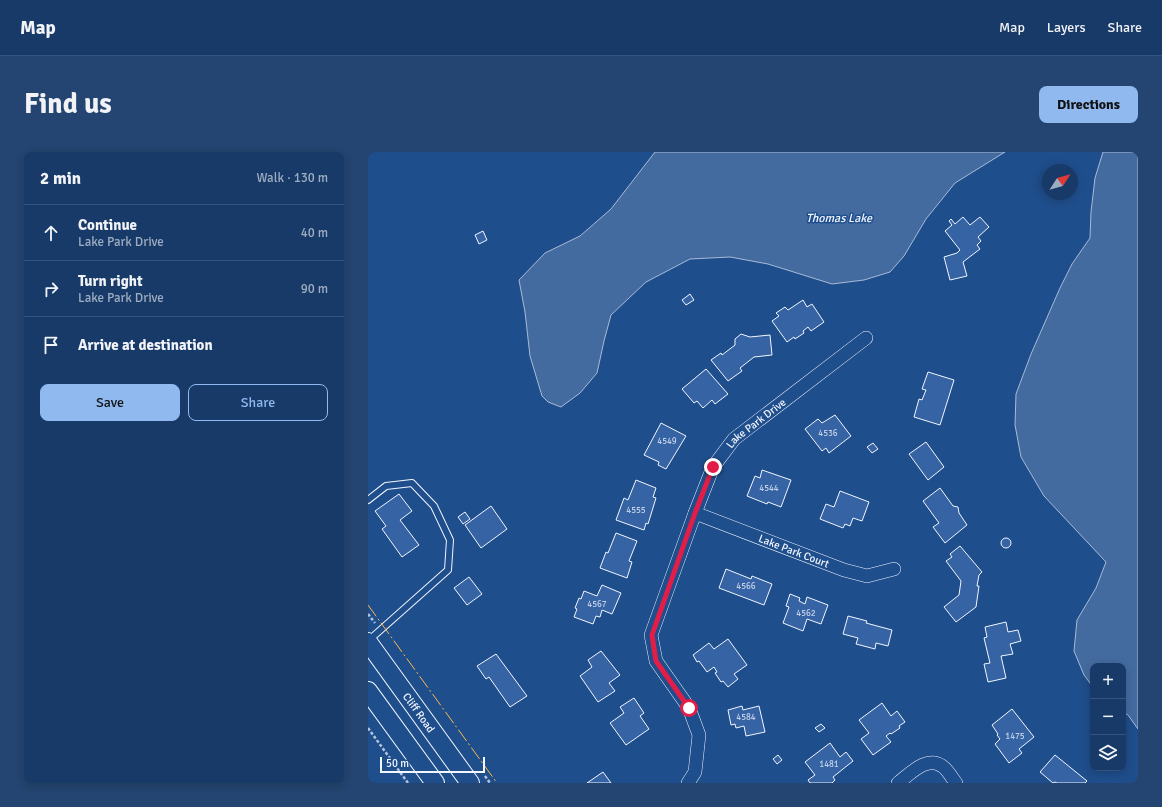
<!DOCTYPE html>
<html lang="en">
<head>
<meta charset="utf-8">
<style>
  :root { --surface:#173a69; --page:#244571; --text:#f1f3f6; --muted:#9eadc0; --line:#36547d; --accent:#90b9f0 }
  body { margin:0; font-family:Signika,sans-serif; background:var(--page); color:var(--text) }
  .controls { position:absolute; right:12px; bottom:12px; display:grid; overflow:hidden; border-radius:8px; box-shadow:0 2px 10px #0003 }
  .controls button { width:36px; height:36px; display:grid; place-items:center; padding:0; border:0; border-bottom:1px solid var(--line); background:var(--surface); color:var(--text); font:20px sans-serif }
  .compass { position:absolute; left:674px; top:12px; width:36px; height:36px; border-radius:50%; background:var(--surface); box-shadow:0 2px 10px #0003; rotate:54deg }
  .scale { position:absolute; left:12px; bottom:10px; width:105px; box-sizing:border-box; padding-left:4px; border:2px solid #f2f6ff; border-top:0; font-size:11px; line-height:14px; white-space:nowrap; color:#f2f6ff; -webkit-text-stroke:3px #1f4e8c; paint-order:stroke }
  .stop { position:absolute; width:12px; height:12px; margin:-9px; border:3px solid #e11d48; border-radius:50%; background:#fff }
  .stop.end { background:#e11d48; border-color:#fff; box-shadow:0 1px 4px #0008 }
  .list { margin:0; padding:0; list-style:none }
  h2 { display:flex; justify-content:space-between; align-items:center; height:52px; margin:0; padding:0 16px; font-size:17px }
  h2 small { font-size:13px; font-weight:400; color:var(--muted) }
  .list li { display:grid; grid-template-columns:26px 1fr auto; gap:12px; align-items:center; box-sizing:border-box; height:56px; padding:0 16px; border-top:1px solid var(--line) }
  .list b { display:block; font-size:15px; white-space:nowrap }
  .list p { margin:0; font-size:13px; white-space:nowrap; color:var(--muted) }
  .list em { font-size:13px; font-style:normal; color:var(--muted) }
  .actions { display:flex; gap:8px; padding:12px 16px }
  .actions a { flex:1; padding:9px 0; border:1px solid var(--accent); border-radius:8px; text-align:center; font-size:14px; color:var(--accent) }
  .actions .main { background:var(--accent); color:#111 }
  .icon { flex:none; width:22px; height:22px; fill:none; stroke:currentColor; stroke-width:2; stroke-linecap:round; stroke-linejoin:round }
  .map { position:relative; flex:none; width:770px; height:631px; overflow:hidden; border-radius:8px }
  header { display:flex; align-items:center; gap:24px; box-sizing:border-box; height:56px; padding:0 20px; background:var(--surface); border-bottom:1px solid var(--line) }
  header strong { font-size:19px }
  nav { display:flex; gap:22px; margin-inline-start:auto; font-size:14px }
  .intro { display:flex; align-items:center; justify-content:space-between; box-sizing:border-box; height:96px; padding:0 24px }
  h1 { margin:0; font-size:28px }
  .button { padding:10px 18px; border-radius:8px; background:var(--accent); color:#111; font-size:14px; font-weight:700 }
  main { display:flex; gap:24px; padding:0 24px }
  aside { flex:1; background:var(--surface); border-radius:8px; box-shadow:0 2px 10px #0003 }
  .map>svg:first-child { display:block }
  .water { fill:#446ba0; stroke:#a8bbd7 }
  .building { fill:#3563a3; stroke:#f2f6ff }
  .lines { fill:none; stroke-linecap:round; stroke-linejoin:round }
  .lane-casing { stroke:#f2f6ff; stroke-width:8 }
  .street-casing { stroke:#f2f6ff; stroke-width:14 }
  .secondary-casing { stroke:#f2f6ff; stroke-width:20 }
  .path { stroke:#b3c4dc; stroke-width:2.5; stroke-dasharray:3 2; stroke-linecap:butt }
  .lane { stroke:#1f4e8c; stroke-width:6 }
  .street { stroke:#1f4e8c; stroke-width:13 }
  .secondary { stroke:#1f4e8c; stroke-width:18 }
  .power { stroke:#ffb74d; stroke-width:1; stroke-dasharray:14 3 2 3; stroke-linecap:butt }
  .route { stroke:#e11d48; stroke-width:5 }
  .labels { text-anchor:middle; stroke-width:3; stroke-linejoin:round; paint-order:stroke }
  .number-label { font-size:9px; fill:#c3d1e8 }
  .street-label { font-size:11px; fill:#f2f6ff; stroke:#1f4e8c }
  .water-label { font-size:12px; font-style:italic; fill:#f2f6ff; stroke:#1f4e8c }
</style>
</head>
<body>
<header>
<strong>Map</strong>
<nav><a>Map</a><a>Layers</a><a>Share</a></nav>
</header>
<div class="intro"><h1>Find us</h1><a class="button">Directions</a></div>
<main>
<aside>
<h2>2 min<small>Walk · 130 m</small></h2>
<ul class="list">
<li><svg class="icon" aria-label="ahead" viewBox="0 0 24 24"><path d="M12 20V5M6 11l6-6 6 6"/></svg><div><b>Continue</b><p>Lake Park Drive</p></div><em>40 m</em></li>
<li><svg class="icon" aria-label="right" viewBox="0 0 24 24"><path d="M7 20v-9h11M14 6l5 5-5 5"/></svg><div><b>Turn right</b><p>Lake Park Drive</p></div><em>90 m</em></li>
<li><svg class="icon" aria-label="arrive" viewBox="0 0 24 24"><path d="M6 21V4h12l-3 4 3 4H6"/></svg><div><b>Arrive at destination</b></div></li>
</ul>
<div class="actions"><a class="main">Save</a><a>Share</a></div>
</aside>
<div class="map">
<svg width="770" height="631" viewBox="0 0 770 631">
  <rect width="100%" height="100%" fill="#1f4e8c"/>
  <g class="water">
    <path d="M287,0H637L587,31L558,67L536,104L522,120L496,128L464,132L400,112L362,105L322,107L278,130L243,163L236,189L229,221L212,241L193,255L180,250L174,244L162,204L157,160L151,128L177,101L212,84L243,57Z"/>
    <path d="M735,0H770V577L760,563L755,560V514H725V535L716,523L706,499L709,468L728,436L738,410L676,344L653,305L647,273L648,242L663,202L692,136L704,112L722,86L723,60L727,26Z"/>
  </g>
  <g class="building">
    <path d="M595,65L602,73L612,65L621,75L610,85L613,89L609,93L612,97L595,110L599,124L582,128L576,105L589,101L592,98L577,79L584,73L581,69L583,67L587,72Z"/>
    <path d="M115,79L119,88L111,92L107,83Z"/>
    <path d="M322,142L326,148L318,153L314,148Z"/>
    <path d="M435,148L439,155L444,152L456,170L443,179L440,175L435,179L436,181L427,187L426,185L419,190L404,169L411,164L408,161L417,155L420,158Z"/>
    <path d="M373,182L382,185L402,183L404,203L386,205L372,216L374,219L360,229L343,208L353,201L354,203L367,193V187Z"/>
    <path d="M338,217L360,242L347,252L344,248L335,256L329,249L326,251L314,237Z"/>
    <path d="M560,220L586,228L572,273L546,265L551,247L554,248L558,238L554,237Z"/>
    <path d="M467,263L483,284L461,301L458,296L454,299L437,277L450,267L454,271Z"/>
    <path d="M293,271L318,284L298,317L290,313L291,310L276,303Z"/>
    <path d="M558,290L576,315L560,328L541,302Z"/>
    <path d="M505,291L510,297L504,301L499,295Z"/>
    <path d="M394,318L423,328L413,355L400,350L399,352L379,344L387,324L392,326Z"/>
    <path d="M268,328L288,336L285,345L288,346L280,372L278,371L276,378L248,368L256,346L260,348Z"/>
    <path d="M572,336L585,354L590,355L591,361L599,373L577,391L565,375L571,371L555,349Z"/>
    <path d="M472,339L501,350L494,369L485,366L482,374L477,372L475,376L452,367L458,352L466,355Z"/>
    <path d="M31,342L44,359L32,368L51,393L34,405L14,377L18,374L7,359Z"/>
    <path d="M123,354L139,377L113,396L97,373Z"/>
    <path d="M97,360L102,367L95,372L90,365Z"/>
    <path d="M248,381L269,389L261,409L264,410L259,426L232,416L238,400L240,401Z"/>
    <circle cx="638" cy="391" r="5"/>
    <path d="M592,394L614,420L611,423L609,434H611L608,455L588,470L576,455L591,443L593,429L578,409L584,405L582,402Z"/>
    <path d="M358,417L383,427L384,424L404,432L396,453L351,436Z"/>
    <path d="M101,425L114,442L99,453L86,436Z"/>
    <path d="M234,433L253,441L244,462L234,458L232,465L228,464L225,472L206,465L209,457L207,456L211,446L213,447L216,439L229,444Z"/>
    <path d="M422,442L432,446L431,449L437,452L439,445L460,453L453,472L439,467L435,479L415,471L421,455L418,454Z"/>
    <path d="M480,464L499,469L498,471L524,478L520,494L508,491L507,497L488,492L490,486L475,482Z"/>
    <path d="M638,470L640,480L650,478L653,489L642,492L645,502L633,504L638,526L620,530L616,512L622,511L616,486L619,485L617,475Z"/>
    <path d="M360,487L379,513L366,522L370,527L360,535L355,529L353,530L347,521L349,520L346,515L339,520L331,509L329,510L325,503L341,491L346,497Z"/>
    <path d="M233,499L252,523L241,531L247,539L230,550L212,524L224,515L220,508Z"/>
    <path d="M128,502L159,544L142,555L121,525L118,527L109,514Z"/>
    <path d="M266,546L276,561L272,564L281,577L258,593L242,571L256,561L252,555Z"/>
    <path d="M514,551L523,564L529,559L537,570L531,574L532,576L523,582L522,581L518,584L523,590L505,603L493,587L501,581L491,568Z"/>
    <path d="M374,554L375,558L391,554L397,580L378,584L376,574L368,576L367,572L363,573L360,558Z"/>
    <path d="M644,557L666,585L651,597L654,601L641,611L627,592L632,587L629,583L630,582L624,573Z"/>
    <path d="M453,572L457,576L451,580L447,576Z"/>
    <path d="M462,591L472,605L478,600L485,609L465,625L467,628L464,631H442L440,628L447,623L437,610Z"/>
    <path d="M410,603L414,608L409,612L405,607Z"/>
    <path d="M687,603L719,629L717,631H689L687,630L685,631L672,620Z"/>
    <path d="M235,620L243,631H219Z"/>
  </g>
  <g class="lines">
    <g class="lane-casing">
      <path id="lane" d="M0,348L18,334L44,331L66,354L82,388L80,418L0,489"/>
    </g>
    <g class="street-casing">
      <g id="street">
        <path id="s1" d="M327,361L476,418L499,424L526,417"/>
        <path id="s2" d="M320,631L327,620L331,583L321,556L288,509L283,483L327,361L345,315L366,287L498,186"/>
        <path d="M530,631C542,622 559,603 574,614C579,617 584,626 588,631"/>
      </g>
    </g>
    <g class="secondary-casing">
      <g id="secondary">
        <path id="s3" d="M0,490L102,631"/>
        <path d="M0,539L67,631"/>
      </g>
    </g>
    <g class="path">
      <path d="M0,462L7,471"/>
      <path d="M0,576L40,631"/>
      <path d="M117,624L122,631"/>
    </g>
    <use href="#lane" class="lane"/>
    <use href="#street" class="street"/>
    <use href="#secondary" class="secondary"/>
    <path class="power" d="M0,453L129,631"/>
  </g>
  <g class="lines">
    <path class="route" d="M321,556L288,509L284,483L327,361L345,315"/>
  </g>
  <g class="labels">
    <g class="number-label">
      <text x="460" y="284">4536</text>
      <text x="299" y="292">4549</text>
      <text x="401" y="339">4544</text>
      <text x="268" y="361">4555</text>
      <text x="378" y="437">4566</text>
      <text x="229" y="455">4567</text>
      <text x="438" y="464">4562</text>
      <text x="378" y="568">4584</text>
      <text x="647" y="587">1475</text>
      <text x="461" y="615">1481</text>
    </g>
    <g class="street-label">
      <text dy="4" stroke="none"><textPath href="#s2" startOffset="404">Lake Park Drive</textPath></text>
      <text dy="4" stroke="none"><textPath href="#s1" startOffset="106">Lake Park Court</textPath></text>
      <text dy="4" stroke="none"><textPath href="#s3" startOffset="87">Cliff Road</textPath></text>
    </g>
    <g class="water-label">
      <text x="471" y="70">Thomas Lake</text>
    </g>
  </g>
</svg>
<div class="controls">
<button>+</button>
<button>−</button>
<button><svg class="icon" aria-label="layers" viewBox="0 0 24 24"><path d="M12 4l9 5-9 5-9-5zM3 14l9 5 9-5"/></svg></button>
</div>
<svg class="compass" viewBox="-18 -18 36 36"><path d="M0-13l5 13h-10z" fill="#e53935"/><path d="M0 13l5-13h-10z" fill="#9eadc0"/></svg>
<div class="scale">50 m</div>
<div class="stop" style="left:321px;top:556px"></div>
<div class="stop end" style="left:345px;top:315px"></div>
</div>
</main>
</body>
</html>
